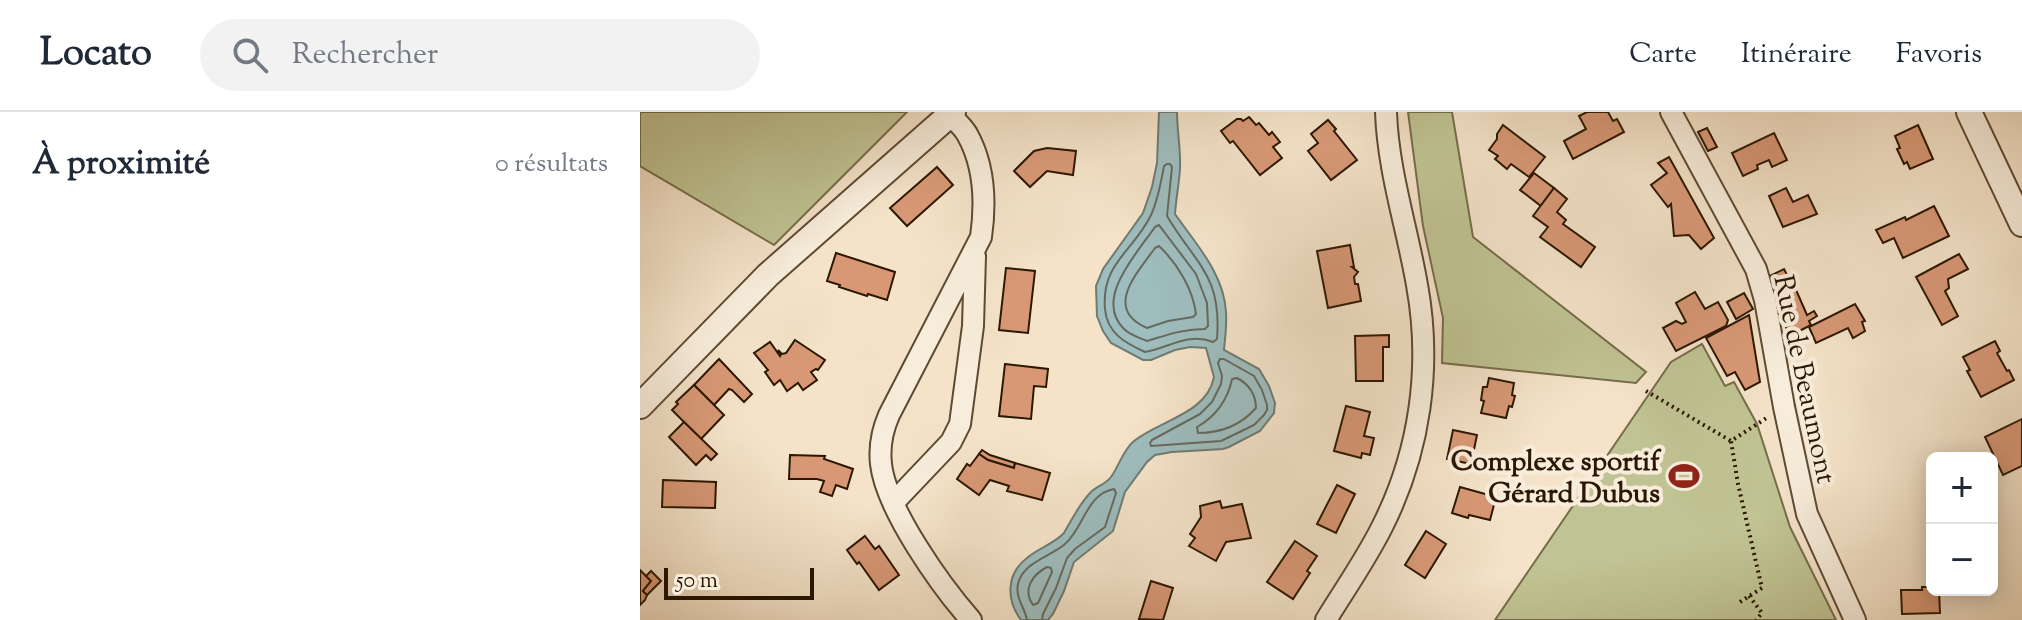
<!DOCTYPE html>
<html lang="fr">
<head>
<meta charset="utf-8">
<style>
  :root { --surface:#fff; --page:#f2f2f3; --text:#1f2937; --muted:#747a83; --line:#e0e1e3 }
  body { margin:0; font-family:"Sorts Mill Goudy",serif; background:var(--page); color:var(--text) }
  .controls { position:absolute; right:24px; bottom:24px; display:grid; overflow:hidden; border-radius:12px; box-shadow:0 4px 20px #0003 }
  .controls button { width:72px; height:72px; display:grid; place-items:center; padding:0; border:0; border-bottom:2px solid var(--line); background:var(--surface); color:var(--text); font:40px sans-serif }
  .scale { position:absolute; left:24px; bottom:20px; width:150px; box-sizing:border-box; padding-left:8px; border:4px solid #2c1700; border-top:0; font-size:22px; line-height:28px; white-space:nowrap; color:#2c1700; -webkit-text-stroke:6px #f8eddc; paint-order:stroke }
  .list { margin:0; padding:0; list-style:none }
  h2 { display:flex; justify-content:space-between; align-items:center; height:104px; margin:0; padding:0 32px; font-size:34px }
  h2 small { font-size:26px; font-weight:400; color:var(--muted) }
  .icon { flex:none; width:44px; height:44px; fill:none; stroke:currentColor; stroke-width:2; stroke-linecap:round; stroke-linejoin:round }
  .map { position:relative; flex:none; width:1382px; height:508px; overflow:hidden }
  header { display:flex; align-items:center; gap:48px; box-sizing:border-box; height:112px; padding:0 40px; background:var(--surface); border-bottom:2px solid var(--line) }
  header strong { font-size:38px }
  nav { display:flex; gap:44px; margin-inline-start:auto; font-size:28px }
  .search { width:560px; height:72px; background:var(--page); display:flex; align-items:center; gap:20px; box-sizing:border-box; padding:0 28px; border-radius:44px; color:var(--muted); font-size:30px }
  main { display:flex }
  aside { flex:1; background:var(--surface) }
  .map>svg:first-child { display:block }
  .green { fill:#c0c393; stroke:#766d4a; stroke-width:2 }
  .water { fill:#9ebdbe; stroke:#707b72; stroke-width:2 }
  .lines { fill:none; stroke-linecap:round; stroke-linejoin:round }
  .shore { stroke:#656a5f; stroke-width:2 }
  .building { fill:#d89876; stroke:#2c1700; stroke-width:2 }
  .minor-casing { stroke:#5e4a32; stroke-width:24 }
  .tertiary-casing { stroke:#5e4a32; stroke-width:28 }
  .path { stroke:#2c1700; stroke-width:4; stroke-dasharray:2 4; stroke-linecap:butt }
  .minor { stroke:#f8eddc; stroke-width:20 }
  .tertiary { stroke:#f8eddc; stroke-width:24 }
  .labels { text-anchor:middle; stroke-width:8; stroke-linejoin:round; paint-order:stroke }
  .street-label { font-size:28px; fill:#2c1700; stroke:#f8eddc }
  .poi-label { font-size:28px; font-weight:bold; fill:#2c1700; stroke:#f8eddc; text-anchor:end }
</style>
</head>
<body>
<header>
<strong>Locato</strong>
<div class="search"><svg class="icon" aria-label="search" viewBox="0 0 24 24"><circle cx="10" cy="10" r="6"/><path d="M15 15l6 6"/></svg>Rechercher</div>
<nav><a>Carte</a><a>Itinéraire</a><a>Favoris</a></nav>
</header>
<main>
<aside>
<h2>À proximité<small>0 résultats</small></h2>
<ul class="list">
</ul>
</aside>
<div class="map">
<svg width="1382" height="508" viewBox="0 0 1382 508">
  <rect width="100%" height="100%" fill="#f4e3c9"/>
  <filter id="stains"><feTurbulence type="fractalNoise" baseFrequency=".0025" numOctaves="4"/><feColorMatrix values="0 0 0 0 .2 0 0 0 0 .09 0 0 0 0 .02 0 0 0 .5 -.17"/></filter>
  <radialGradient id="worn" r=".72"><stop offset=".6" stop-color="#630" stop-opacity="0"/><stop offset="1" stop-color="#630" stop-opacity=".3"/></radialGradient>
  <g class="green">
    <path d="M0,0H267L134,133L0,54Z"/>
    <path d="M768,0H812L833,125L1006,260L996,271L802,251L803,206L783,114Z"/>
    <path d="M1062,232L1085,274L1094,270L1117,312L1150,415L1196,508H855L1031,250Z"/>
  </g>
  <path class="water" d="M519,0H537C537,19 541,38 540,57C539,72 536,87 535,102C556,132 584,162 586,200C587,213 585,226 584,238L619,257L629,274L635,291L634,301L620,319L589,335L583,337L532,340L515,343L507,350L485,380L473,419L434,450L424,479L413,502L408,508H381C366,488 366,462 387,446C398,436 414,432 424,421C432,407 440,391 451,380C457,374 466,372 471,365C479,354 483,338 494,329C520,308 567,302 574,265L566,236L550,235L535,238L511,248H503L471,231L463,219L457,204L456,174L463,157L503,101L512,75L517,51Z"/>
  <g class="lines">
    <g class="shore">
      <path d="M527,52H530L532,55L527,104C556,153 582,163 577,227L573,230C548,220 529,236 505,240C485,231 467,221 465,197C461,151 494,139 511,103C518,88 521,70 524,54Z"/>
      <path d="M519,113L556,162L567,191L568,214L565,217C543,217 527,223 507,229C500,226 490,223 484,217C453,187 498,140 515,115Z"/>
      <path d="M519,134C537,151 553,177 556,202L553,205L528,209L507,216C463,197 497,161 515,136Z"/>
      <path d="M580,247H584L614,264L622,278L627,293V298L624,303L614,313L581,329L511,334L510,331L512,328L560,302L572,290L581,272L582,264L578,251Z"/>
      <path d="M597,266C609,272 616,283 616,296C601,313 580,321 558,321L557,315C575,305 588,288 592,267Z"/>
      <path d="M407,455L411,456L412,460L398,491L393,493C382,478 392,463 407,455Z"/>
      <path d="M387,508C385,496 375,486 378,472C383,450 410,445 425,432C444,416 446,382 474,377L476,381L465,415L435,437L427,446L416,476L403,502L402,508"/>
    </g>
  </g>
  <g class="building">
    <path d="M947,0H968L973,9L977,7L984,20L933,47L924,29L946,17L939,4Z"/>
    <path d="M609,5L616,13L619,11L629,23L632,20L640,30L633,35L642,46L620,63L593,29L590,31L581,19L597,7H601L603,9Z"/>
    <path d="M688,8L696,17L694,19L717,48L691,68L668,39L678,31L671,22Z"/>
    <path d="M863,13L905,45L889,65L871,52L867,57L855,47L858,44L849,38L857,27V22Z"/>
    <path d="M1278,13L1293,47L1270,57L1267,50L1264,52L1257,37L1260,36L1255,24Z"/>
    <path d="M1067,16L1077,35L1068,39L1058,20Z"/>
    <path d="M1134,21L1147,48L1132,55L1129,48L1117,53L1118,57L1103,64L1092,41Z"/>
    <path d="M407,36L436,39L433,63L407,59L390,75L374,59L394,39Z"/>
    <path d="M1029,45L1074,126L1061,137L1049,123L1034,124L1031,92L1028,95L1011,73L1027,61L1018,51Z"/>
    <path d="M297,55L313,73L267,114L250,96Z"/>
    <path d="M894,61L914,76L901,94L880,78Z"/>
    <path d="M914,76L927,87L917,100L926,108L923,112L955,135L941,155L900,125L908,115L893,104Z"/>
    <path d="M1146,76L1153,90L1168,83L1177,102L1143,115L1129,84Z"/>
    <path d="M1294,94L1309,124L1263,146L1254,126L1243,131L1236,118L1265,105L1266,108Z"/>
    <path d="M710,133L714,155H712L718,160L714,165L715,172H718L721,189L688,196L677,139Z"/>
    <path d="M196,141L255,160L247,188L228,182L227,184L199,175L200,173L187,169Z"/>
    <path d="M1319,142L1328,157L1308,167L1309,176L1305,179L1318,204L1302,213L1276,165Z"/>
    <path d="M366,156L395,159L388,221L359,218Z"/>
    <path d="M1144,157L1148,165L1150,164L1167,203L1174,199L1177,204L1169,209L1171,213L1148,225L1142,191L1131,172L1134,171L1130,164Z"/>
    <path d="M1055,180L1065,197L1078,190L1088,208L1086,214L1036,239L1023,216L1036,209L1042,212L1046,210L1036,191Z"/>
    <path d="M1104,181L1113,197L1096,207L1087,190Z"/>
    <path d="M1215,192L1225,209L1222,210L1225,219L1213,226L1208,216L1176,231L1169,215Z"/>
    <path d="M1109,203L1120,270L1105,278L1095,260L1087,264L1066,226Z"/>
    <path d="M749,223V235H743V269H716L715,224Z"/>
    <path d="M155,228L185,248L178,258L176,257L171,260L177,268L163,278L158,271L147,279L140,268L134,273L125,260L128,258L114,241L130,230L140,244L141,242L138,238L142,242L146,241Z"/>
    <path d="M1355,229L1360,239L1357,241L1367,259L1369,258L1374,268L1341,285L1327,259L1330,258L1323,245Z"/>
    <path d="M79,247L112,282L104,290L92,278L89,277L74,293L54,273Z"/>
    <path d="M365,252L408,257L406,275L394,274L391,307L359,304Z"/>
    <path d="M849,266L874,271L872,283L875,284L872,295L869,294L866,306L841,301L844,289L841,288L843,275H847Z"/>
    <path d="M54,273L84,303L61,327L32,298L38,292L36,290Z"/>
    <path d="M706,294L730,300L724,324L734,326L730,343L722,341L721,346L694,339Z"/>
    <path d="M1382,307V354L1363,363L1345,325Z"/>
    <path d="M44,310L77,342L71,348L66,343L56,353L29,325Z"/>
    <path d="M813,318L837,323L831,352L807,347Z"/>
    <path d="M342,338L350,343L375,351L374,356L348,348L339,342Z"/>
    <path d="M339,342L348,348L374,356L375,351L410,361L402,388L367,379L369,374L350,368L339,383L317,367L327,352L330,354Z"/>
    <path d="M150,343L185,344L184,347L213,357L207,377L196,373L192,384L180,380L184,369L177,367H149Z"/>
    <path d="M23,368L76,370L75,396L22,395Z"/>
    <path d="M697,373L715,382L696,421L677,412Z"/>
    <path d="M820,375L856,385L850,408L829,403L828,406L812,401Z"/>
    <path d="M580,389L582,396L602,392L611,426L586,430L576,449L549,434L555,426L550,422L561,405L560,394Z"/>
    <path d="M786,419L806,432L785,466L765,453Z"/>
    <path d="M225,424L235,437L239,434L259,463L239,478L219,450L217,452L207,438Z"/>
    <path d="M655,429L677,444L667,459L670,461L653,487L627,470Z"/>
    <path d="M0,458L11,469L3,479L7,483L5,488L0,493Z"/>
    <path d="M11,459L21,469L7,483L3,479L11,469L6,464Z"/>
    <path d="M511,469L533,476L523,508L499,507Z"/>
    <path d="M1282,475H1292V478H1299L1300,501L1262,502L1261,478H1282Z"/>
  </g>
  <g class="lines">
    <g class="minor-casing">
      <g id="minor">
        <path d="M1031,0L1116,157L1125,188L1144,295L1167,402L1215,508"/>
        <path d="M310,3C316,9 323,15 327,22C345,54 346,90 341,125L249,303C242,319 239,334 241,352C246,397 301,474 331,508"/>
        <path d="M254,390L311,330L320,312L333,214L335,144"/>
        <path d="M686,508C705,477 726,447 742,415C780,340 792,255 777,173C767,115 748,59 746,0"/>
      </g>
    </g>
    <g class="tertiary-casing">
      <g id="tertiary">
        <path d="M1329,0L1382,112"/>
        <path d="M0,294L128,163L313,0"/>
      </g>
    </g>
    <g class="path">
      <path d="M1006,279L1091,329"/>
      <path d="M1109,484L1122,501L1116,508"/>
      <path d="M1100,490L1122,476L1098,372L1091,329L1128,305"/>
    </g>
    <use href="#minor" class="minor"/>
    <use href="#tertiary" class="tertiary"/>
  </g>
  <defs>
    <g id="stadium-bare" transform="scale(2.4)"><path d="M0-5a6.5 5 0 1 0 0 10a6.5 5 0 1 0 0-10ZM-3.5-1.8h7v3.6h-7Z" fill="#8f2418" stroke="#f8eddc" stroke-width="2.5" paint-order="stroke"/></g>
  </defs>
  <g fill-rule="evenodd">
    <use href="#stadium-bare" x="1044" y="364"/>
  </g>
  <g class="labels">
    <g class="street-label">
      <text transform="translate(1166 267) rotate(78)" y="10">Rue de Beaumont</text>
    </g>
    <g class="poi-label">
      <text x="1020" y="358">Complexe sportif<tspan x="1020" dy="32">Gérard Dubus</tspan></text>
    </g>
  </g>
  <rect width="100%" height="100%" filter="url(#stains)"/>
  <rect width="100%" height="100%" fill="url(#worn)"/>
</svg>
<div class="controls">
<button>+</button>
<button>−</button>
</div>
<div class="scale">50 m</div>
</div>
</main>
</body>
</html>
